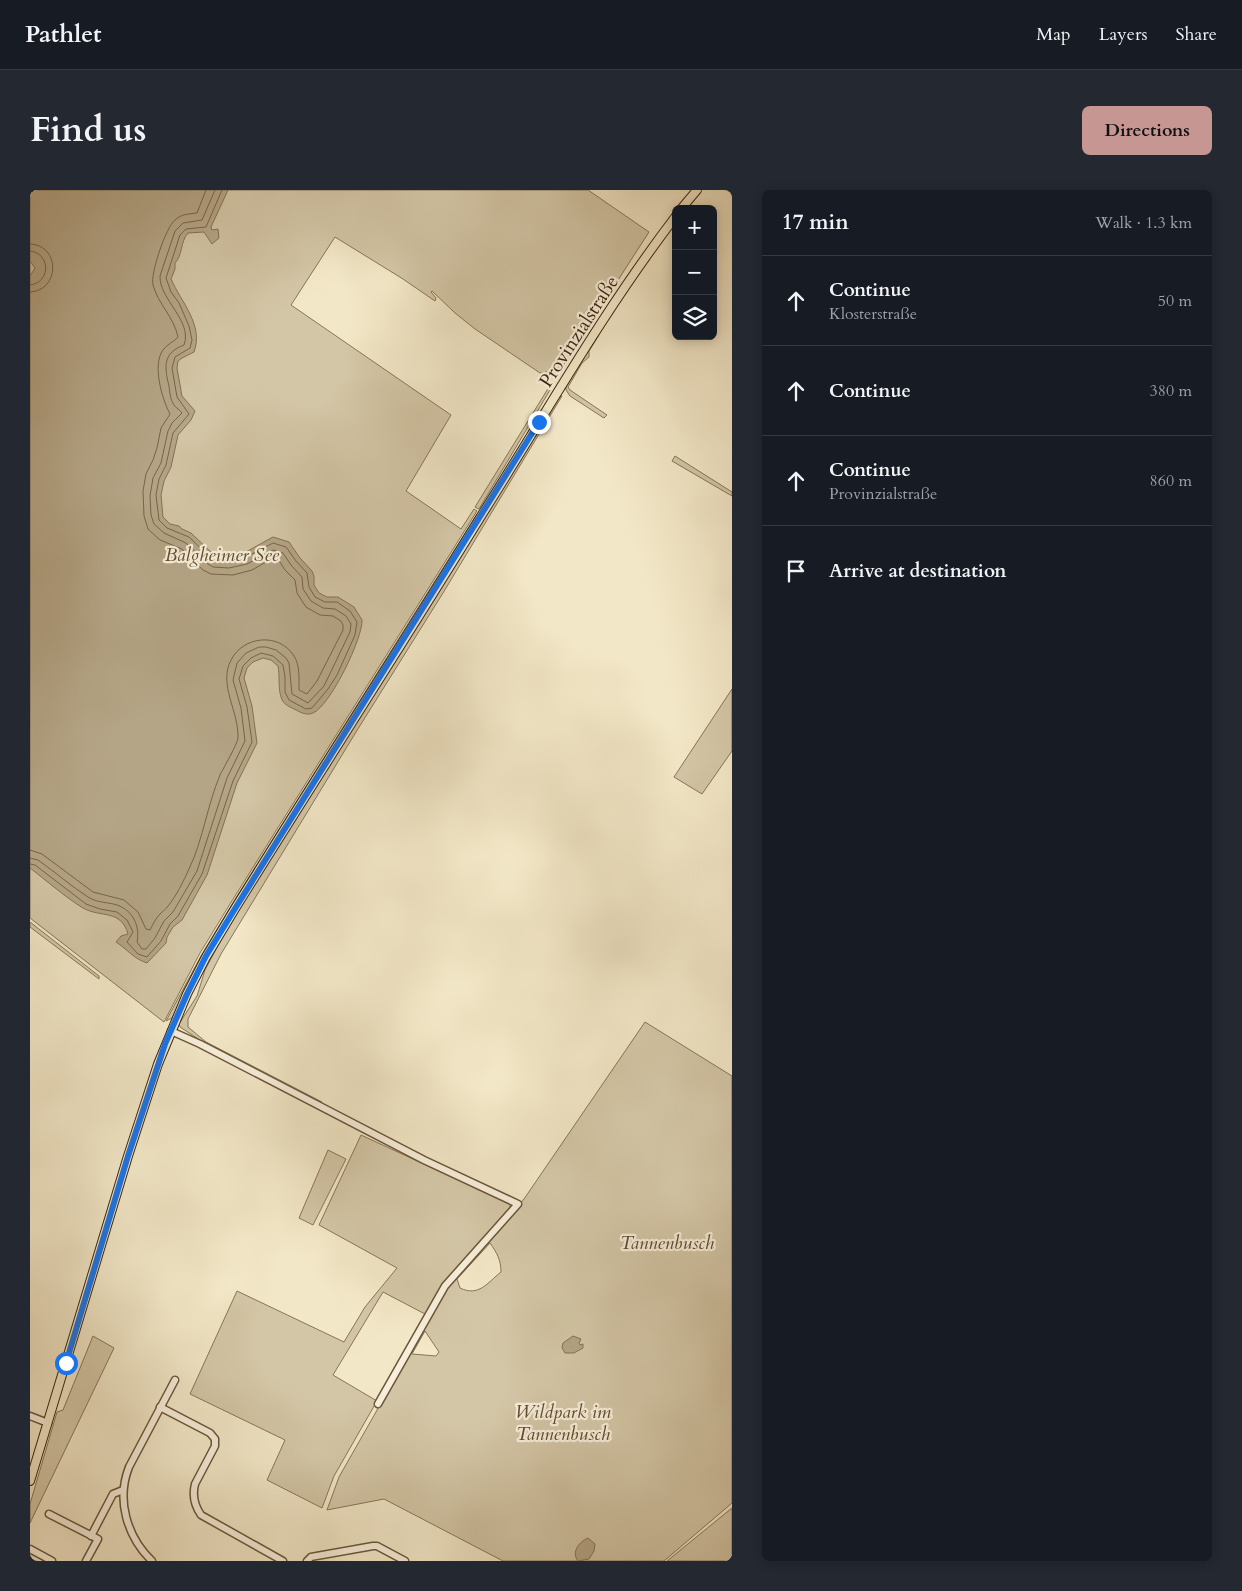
<!DOCTYPE html>
<html lang="en">
<head>
<meta charset="utf-8">
<style>
  :root { --surface:#171b24; --page:#242831; --text:#f1f3f6; --muted:#9ea1a6; --line:#363941; --accent:#c59692 }
  body { margin:0; font-family:Cardo,serif; background:var(--page); color:var(--text) }
  .controls { position:absolute; right:15px; top:15px; display:grid; overflow:hidden; border-radius:8px; box-shadow:0 2px 12px #0003 }
  .controls button { width:45px; height:45px; display:grid; place-items:center; padding:0; border:0; border-bottom:1px solid var(--line); background:var(--surface); color:var(--text); font:25px sans-serif }
  .stop { position:absolute; width:15px; height:15px; margin:-11px; border:4px solid #1a73e8; border-radius:50%; background:#fff }
  .stop.end { background:#1a73e8; border-color:#fff; box-shadow:0 1px 5px #0008 }
  .list { margin:0; padding:0; list-style:none }
  h2 { display:flex; justify-content:space-between; align-items:center; height:65px; margin:0; padding:0 20px; font-size:21px }
  h2 small { font-size:16px; font-weight:400; color:var(--muted) }
  .list li { display:grid; grid-template-columns:32px 1fr auto; gap:15px; align-items:center; box-sizing:border-box; height:90px; padding:0 20px; border-top:1px solid var(--line) }
  .list b { display:block; font-size:19px; white-space:nowrap }
  .list p { margin:0; font-size:16px; white-space:nowrap; color:var(--muted) }
  .list em { font-size:16px; font-style:normal; color:var(--muted) }
  .icon { flex:none; width:28px; height:28px; fill:none; stroke:currentColor; stroke-width:2; stroke-linecap:round; stroke-linejoin:round }
  .map { position:relative; flex:none; width:702px; height:1371px; overflow:hidden; border-radius:8px }
  header { display:flex; align-items:center; gap:30px; box-sizing:border-box; height:70px; padding:0 25px; background:var(--surface); border-bottom:1px solid var(--line) }
  header strong { font-size:24px }
  nav { display:flex; gap:28px; margin-inline-start:auto; font-size:18px }
  .intro { display:flex; align-items:center; justify-content:space-between; box-sizing:border-box; height:120px; padding:0 30px }
  h1 { margin:0; font-size:35px }
  .button { padding:12px 22px; border-radius:8px; background:var(--accent); color:#111; font-size:18px; font-weight:700 }
  main { display:flex; gap:30px; padding:0 30px }
  aside { flex:1; background:var(--surface); border-radius:8px; box-shadow:0 2px 12px #0003 }
  .map>svg:first-child { display:block }
  .green { fill:#d3c6a6; stroke:#877556; fill-rule:evenodd }
  .water { fill:#b4a586; stroke:#847153 }
  .lines { fill:none; stroke-linecap:round; stroke-linejoin:round }
  .shore { stroke:#786446; stroke-width:1 }
  .minor-casing { stroke:#695537; stroke-width:9 }
  .major-casing { stroke:#3b2407; stroke-width:10 }
  .minor { stroke:#f7efdb; stroke-width:6 }
  .major { stroke:#f2e7c7; stroke-width:8 }
  .route { stroke:#1a73e8; stroke-width:6 }
  .labels { text-anchor:middle; stroke-width:4.5; stroke-linejoin:round; paint-order:stroke }
  .street-label { font-size:19px; fill:#3b2407; stroke:#f7efdb }
  .park-label { font-size:19px; font-style:italic; fill:#614c2f; stroke:#f7efdb }
</style>
</head>
<body>
<header>
<strong>Pathlet</strong>
<nav><a>Map</a><a>Layers</a><a>Share</a></nav>
</header>
<div class="intro"><h1>Find us</h1><a class="button">Directions</a></div>
<main>
<div class="map">
<svg width="702" height="1371" viewBox="0 0 702 1371">
  <rect width="100%" height="100%" fill="#f2e7c7"/>
  <filter id="stains"><feTurbulence type="fractalNoise" baseFrequency=".004" numOctaves="4"/><feColorMatrix values="0 0 0 0 .2 0 0 0 0 .09 0 0 0 0 .02 0 0 0 .5 -.17"/></filter>
  <radialGradient id="worn" r=".72"><stop offset=".6" stop-color="#630" stop-opacity="0"/><stop offset="1" stop-color="#630" stop-opacity=".3"/></radialGradient>
  <g class="green">
    <path d="M0,0H558L619,42L527,185L524,183L535,168L531,162L529,164L531,168C525,176 521,183 510,183L445,139L425,123L402,101L401,102L406,108L405,111L373,89L305,47L261,115L421,225L376,301L431,339L444,319L447,321L200,714L170,763L134,832L0,728Z"/>
    <path d="M567,144L569,145L559,161V167L552,173L538,197L540,200L577,225L574,228L540,206L536,200V194Z"/>
    <path d="M519,197L520,200L449,319L445,317Z"/>
    <path d="M532,206L413,403L326,542L191,764L158,829V837L176,852L292,912L289,914L176,854L150,837L149,834L167,806L175,780L208,718L527,208Z"/>
    <path d="M645,266L702,302V306L642,271Z"/>
    <path d="M447,324L449,325L173,765L142,828L136,831L172,764L202,714Z"/>
    <path d="M702,499V561L672,604L644,587Z"/>
    <path d="M0,732L69,786V789L0,737Z"/>
    <path d="M615,832L702,886V1313L634,1371H473L354,1309L297,1320L309,1287L417,1097L494,1009ZM460,1053C467,1063 471,1070 471,1082C457,1093 449,1107 430,1098L427,1089ZM395,1141L409,1162L406,1166L382,1164Z"/>
    <path d="M331,945L480,1014V1019L412,1096L395,1124L353,1102L303,1185L347,1211L304,1286L292,1318L237,1290L255,1250L160,1204L207,1101L314,1152L335,1117L367,1078L289,1035Z"/>
    <path d="M298,960L316,969L283,1035L269,1028Z"/>
    <path d="M63,1146L84,1158L0,1333V1314L27,1222L33,1220Z"/>
    <path d="M702,1318V1371H637Z"/>
  </g>
  <g class="water">
    <path d="M0,0H198L181,37L182,40L188,39L189,48L182,54L174,42L158,43C150,52 153,65 145,73V79L141,89C151,112 174,135 164,162L152,168L148,171L147,178L152,206L165,221L161,230L148,245L141,277L134,291L131,305L133,327L140,334L149,336L152,339L161,343L185,366L198,367L214,363L243,347L259,352L270,368L282,381L284,386V395L289,403L297,407H308L324,417L332,430C333,448 300,516 283,523C276,526 270,522 264,519C258,516 253,514 251,507C248,498 250,486 248,476L241,470L233,468L223,472L217,478L214,488L222,516L227,553L207,593L177,685L152,730L143,737L137,747L136,753L117,773C104,769 97,759 86,752L91,746L98,744C91,719 71,728 53,718C35,707 17,691 0,678V86L5,78L0,71Z"/>
    <path d="M543,1146L551,1149L549,1153L550,1155L553,1154V1158L544,1163H535L532,1158L533,1153Z"/>
    <path d="M558,1348L565,1354L564,1361L559,1369L548,1371C541,1362 549,1352 558,1348Z"/>
  </g>
  <g class="lines">
    <g class="shore">
      <path d="M0,54C31,55 30,101 0,102"/>
      <path d="M0,61C21,63 21,93 0,95"/>
      <path d="M0,660L12,664L63,702L94,710L108,722L116,739L120,740C123,734 126,728 130,724C133,721 136,719 138,716C147,705 153,692 159,679C173,650 177,616 190,585C194,577 207,555 208,548C209,521 188,495 201,470C213,446 249,442 264,466C270,475 269,489 269,500L277,504L287,491L313,440V435L311,431L303,426L290,425L276,417L267,403L265,390L255,380L248,369L243,368L222,380L203,385L181,384L173,380L152,359L130,350L118,339L114,326L113,301L116,284L123,270L127,258L131,238L140,224C132,209 122,175 133,160C137,154 144,152 148,147C144,127 128,114 123,95C120,84 136,37 145,30C151,24 159,24 167,23L176,0"/>
      <path d="M0,668L8,670C25,682 41,696 58,707C67,713 78,712 87,715C104,721 110,737 107,752L112,759H116L125,748L134,731L143,722L167,681L197,588L215,551L211,518L203,490L207,473L216,463L229,457H236L246,460L256,468L259,473L262,504L278,513L294,496L320,442L321,434L316,426L305,419L293,418L281,411L273,399L272,387L261,375L253,363L243,360L217,374L199,378L183,377L178,374L156,353L134,343L124,334L121,325L120,306L123,288L131,273L138,241L142,233L152,223C150,220 146,218 144,215C140,209 140,203 139,196C134,176 133,163 154,155C163,131 129,109 130,86L145,41L153,33L172,30L185,0"/>
      <path d="M0,674L5,675L56,714L70,719L87,722L97,730L103,742L97,752L108,764L117,767L131,751L140,734L148,726L172,684L203,591L222,552L217,517L209,489L213,476L221,468L231,463L243,466L253,475L255,487V502L259,510L276,519L282,518L298,499L307,485L325,445L327,432L320,421L307,412H295L285,407L279,397L277,383L266,371L256,357L243,353L216,367L198,372L184,371L159,347L137,338L129,330L126,305L129,289L136,275L143,243L159,224L147,207L142,178L145,167L160,158L162,150L159,136L149,113L141,102L136,88L150,45L156,39L176,37L192,0"/>
    </g>
    <g class="minor-casing">
      <g id="minor">
        <path d="M141,841L170,854L394,970L488,1014L415,1096L348,1214"/>
        <path d="M130,1217L180,1243L185,1249V1256L165,1294C162,1306 164,1315 171,1325L253,1371"/>
        <path d="M0,1226L18,1233"/>
        <path d="M19,1324L68,1349L56,1371"/>
        <path d="M61,1346L83,1304L93,1300"/>
        <path d="M0,1359L22,1371"/>
        <path d="M122,1371C97,1347 86,1310 99,1277L145,1190"/>
        <path d="M277,1371L281,1367L343,1356H347L375,1371"/>
      </g>
    </g>
    <g class="major-casing">
      <g id="major">
        <path d="M651,19L667,0"/>
        <path d="M0,1291L98,966L128,874L157,804L176,767L206,717C288,585 372,455 453,323C516,223 574,120 646,26"/>
      </g>
    </g>
    <use href="#minor" class="minor"/>
    <use href="#major" class="major"/>
  </g>
  <g class="lines">
    <path class="route" d="M36,1173L98,966L135,854L157,804L176,766L206,717L509,232"/>
  </g>
  <g class="labels">
    <g class="street-label">
      <text transform="translate(548 141) rotate(-57)" y="7">Provinzialstraße</text>
    </g>
    <g class="park-label">
      <text x="192" y="371">Balgheimer See</text>
      <text x="637" y="1059">Tannenbusch</text>
      <text x="533" y="1228">Wildpark im<tspan x="533" dy="22">Tannenbusch</tspan></text>
    </g>
  </g>
  <rect width="100%" height="100%" filter="url(#stains)"/>
  <rect width="100%" height="100%" fill="url(#worn)"/>
</svg>
<div class="controls">
<button>+</button>
<button>−</button>
<button><svg class="icon" aria-label="layers" viewBox="0 0 24 24"><path d="M12 4l9 5-9 5-9-5zM3 14l9 5 9-5"/></svg></button>
</div>
<div class="stop" style="left:36px;top:1173px"></div>
<div class="stop end" style="left:509px;top:232px"></div>
</div>
<aside>
<h2>17 min<small>Walk · 1.3 km</small></h2>
<ul class="list">
<li><svg class="icon" aria-label="ahead" viewBox="0 0 24 24"><path d="M12 20V5M6 11l6-6 6 6"/></svg><div><b>Continue</b><p>Klosterstraße</p></div><em>50 m</em></li>
<li><svg class="icon" aria-label="ahead" viewBox="0 0 24 24"><path d="M12 20V5M6 11l6-6 6 6"/></svg><div><b>Continue</b></div><em>380 m</em></li>
<li><svg class="icon" aria-label="ahead" viewBox="0 0 24 24"><path d="M12 20V5M6 11l6-6 6 6"/></svg><div><b>Continue</b><p>Provinzialstraße</p></div><em>860 m</em></li>
<li><svg class="icon" aria-label="arrive" viewBox="0 0 24 24"><path d="M6 21V4h12l-3 4 3 4H6"/></svg><div><b>Arrive at destination</b></div></li>
</ul>
</aside>
</main>
</body>
</html>
